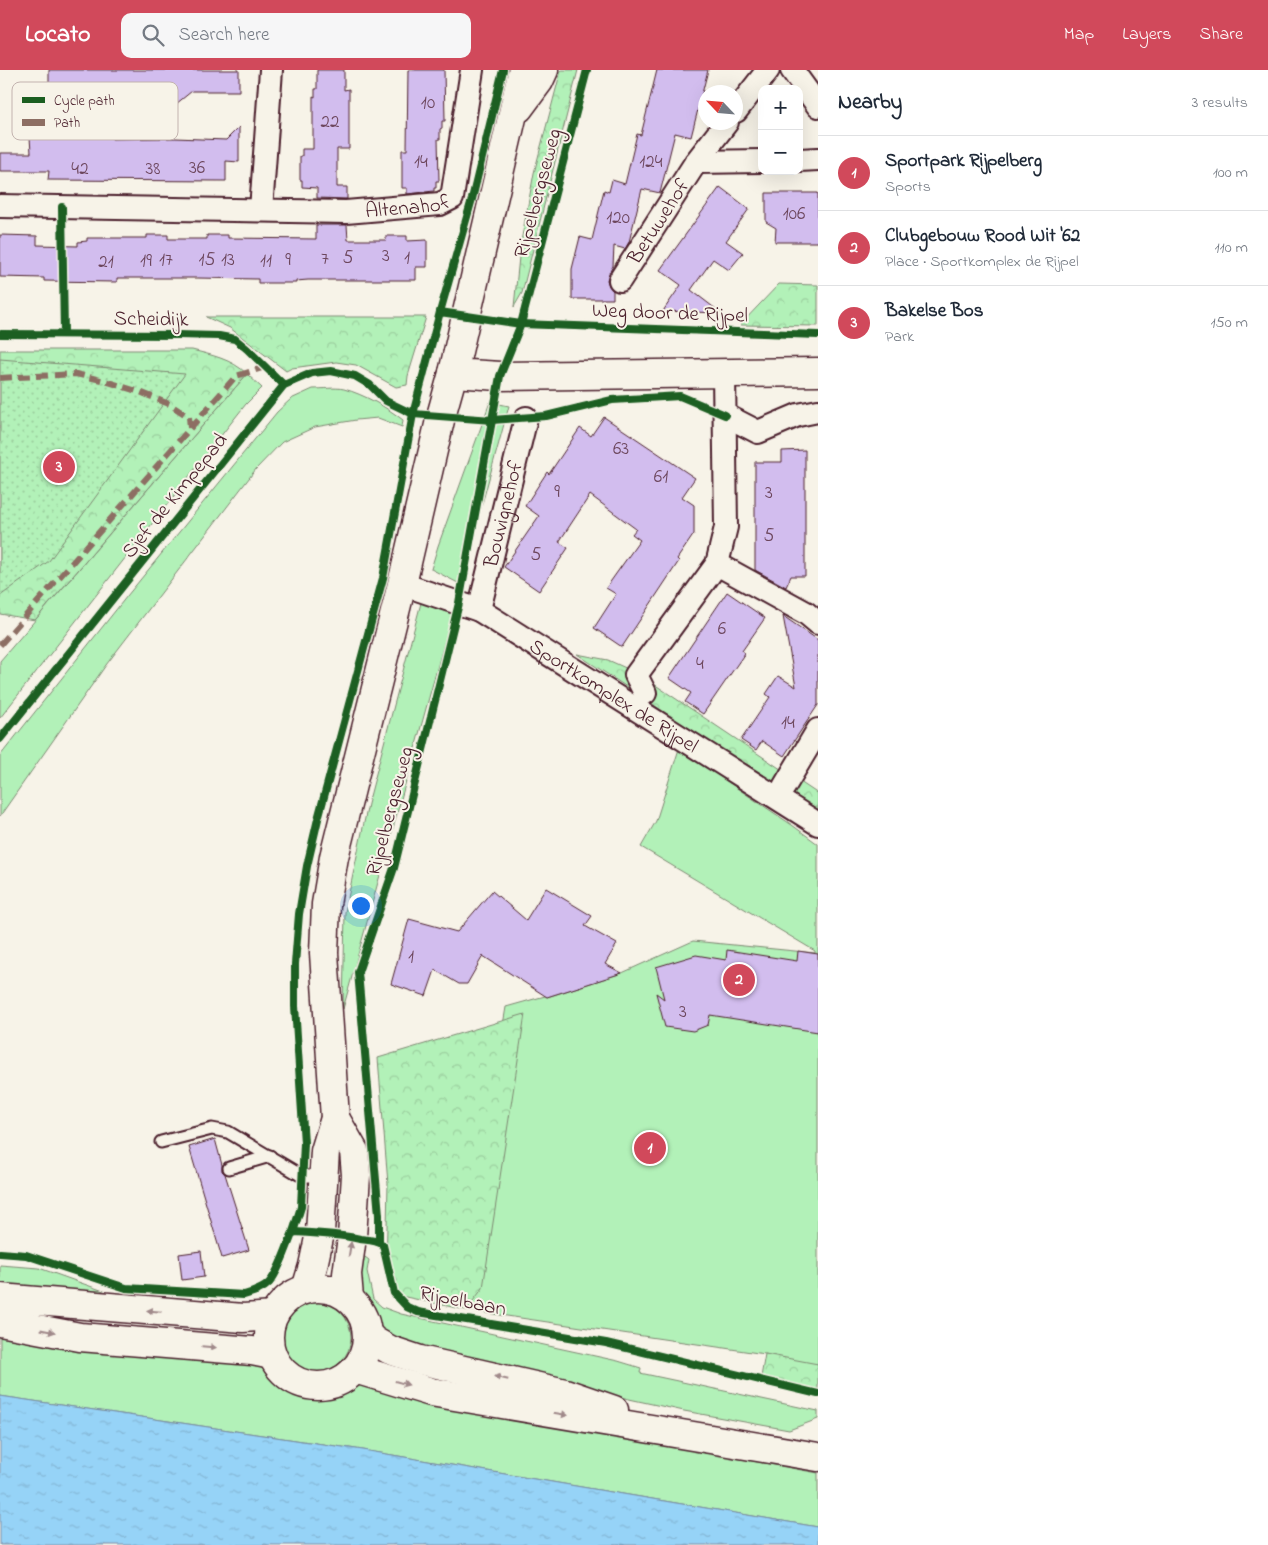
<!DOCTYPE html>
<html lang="en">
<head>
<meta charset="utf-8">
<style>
  :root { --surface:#fff; --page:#f6f6f7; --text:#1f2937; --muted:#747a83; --line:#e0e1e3; --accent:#d1495b }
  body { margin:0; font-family:"Indie Flower",sans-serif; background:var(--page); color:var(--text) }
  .controls { position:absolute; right:15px; top:15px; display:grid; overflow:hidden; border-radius:10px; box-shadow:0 5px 20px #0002 }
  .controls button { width:45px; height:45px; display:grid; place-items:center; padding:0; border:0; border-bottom:1px solid var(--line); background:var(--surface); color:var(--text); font:25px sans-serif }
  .compass { position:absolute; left:698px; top:15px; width:45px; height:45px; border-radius:50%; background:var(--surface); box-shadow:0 5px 20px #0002; rotate:296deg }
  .you { position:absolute; left:360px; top:835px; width:18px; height:18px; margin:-12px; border:4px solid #fff; border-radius:50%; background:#1a73e8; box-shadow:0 0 0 8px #1a73e833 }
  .badge { display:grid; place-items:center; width:32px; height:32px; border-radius:50%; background:var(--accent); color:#fff; font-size:16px; font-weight:700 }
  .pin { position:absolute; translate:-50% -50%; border:2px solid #fff; box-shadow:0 1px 5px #0006 }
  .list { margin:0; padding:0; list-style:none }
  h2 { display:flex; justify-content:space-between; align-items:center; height:65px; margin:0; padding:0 20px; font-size:21px }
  h2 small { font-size:16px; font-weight:400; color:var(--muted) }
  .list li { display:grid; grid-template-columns:32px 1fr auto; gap:15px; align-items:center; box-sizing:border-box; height:75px; padding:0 20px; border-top:1px solid var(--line) }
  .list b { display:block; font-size:19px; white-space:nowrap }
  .list p { margin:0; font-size:16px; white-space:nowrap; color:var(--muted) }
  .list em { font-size:16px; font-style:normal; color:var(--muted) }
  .icon { flex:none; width:28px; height:28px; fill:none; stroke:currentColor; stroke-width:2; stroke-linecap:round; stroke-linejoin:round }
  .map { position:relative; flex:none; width:818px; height:1475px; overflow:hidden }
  header { display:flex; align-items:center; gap:30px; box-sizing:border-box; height:70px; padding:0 25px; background:var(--accent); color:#fff }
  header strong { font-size:24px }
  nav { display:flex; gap:28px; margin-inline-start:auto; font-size:18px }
  .search { width:350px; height:45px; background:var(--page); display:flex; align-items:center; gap:12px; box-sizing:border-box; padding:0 18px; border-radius:10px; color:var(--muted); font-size:19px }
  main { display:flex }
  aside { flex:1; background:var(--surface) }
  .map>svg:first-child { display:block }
  .grass { fill:#b2f1b8; stroke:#7e8872 }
  .forest { fill:url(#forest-crowns); stroke:#7e8872 }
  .park { fill:url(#park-dots); stroke:#7e8872 }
  .water { fill:url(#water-ripples); stroke:#788ba5 }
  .building { fill:#d2bdee; stroke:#4a1f2b }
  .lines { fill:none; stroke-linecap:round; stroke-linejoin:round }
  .service-casing { stroke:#4a1f2b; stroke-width:15 }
  .minor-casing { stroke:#4a1f2b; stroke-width:26 }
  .tertiary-casing { stroke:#4a1f2b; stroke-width:31 }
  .secondary-casing { stroke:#4a1f2b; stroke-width:31 }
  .service { stroke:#f7f3e8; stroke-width:11 }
  .minor { stroke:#f7f3e8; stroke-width:22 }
  .tertiary { stroke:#f7f3e8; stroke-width:28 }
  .secondary { stroke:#f7f3e8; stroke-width:28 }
  .quiet { stroke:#8d6e63; stroke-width:6; stroke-dasharray:12 6; stroke-linecap:butt }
  .cycleway-casing { stroke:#f7f3e8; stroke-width:11 }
  .cycleway { stroke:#1b5e20; stroke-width:8 }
  .oneway { fill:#a0898a }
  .labels { text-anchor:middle; stroke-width:4; stroke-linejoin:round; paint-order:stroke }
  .number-label { font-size:19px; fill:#6c465c }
  .street-label { font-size:21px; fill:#4a1f2b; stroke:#f7f3e8 }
  .key { fill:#f7f3e8; stroke:#c3b3af; stroke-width:1 }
  .key-label { font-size:14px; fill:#4a1f2b }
</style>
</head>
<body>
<header>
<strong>Locato</strong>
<div class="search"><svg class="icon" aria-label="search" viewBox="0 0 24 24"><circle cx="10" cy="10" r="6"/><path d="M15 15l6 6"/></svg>Search here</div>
<nav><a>Map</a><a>Layers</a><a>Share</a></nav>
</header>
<main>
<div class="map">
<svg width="818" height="1475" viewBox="0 0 818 1475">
  <defs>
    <pattern id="forest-crowns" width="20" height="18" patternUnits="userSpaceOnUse" patternTransform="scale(1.25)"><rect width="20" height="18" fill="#b2f1b8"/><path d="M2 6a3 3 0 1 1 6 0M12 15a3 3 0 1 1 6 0" fill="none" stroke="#9bce9e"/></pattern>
    <pattern id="park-dots" width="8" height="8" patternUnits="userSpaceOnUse" patternTransform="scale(1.25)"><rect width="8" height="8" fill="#b2f1b8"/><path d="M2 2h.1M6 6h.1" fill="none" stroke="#9bce9e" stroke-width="1.8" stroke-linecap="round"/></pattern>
    <pattern id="water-ripples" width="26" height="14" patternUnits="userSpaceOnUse" patternTransform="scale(1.25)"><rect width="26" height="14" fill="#96d3f7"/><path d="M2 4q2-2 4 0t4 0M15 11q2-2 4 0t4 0" fill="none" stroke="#83b5d4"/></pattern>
  </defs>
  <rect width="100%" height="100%" fill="#f7f3e8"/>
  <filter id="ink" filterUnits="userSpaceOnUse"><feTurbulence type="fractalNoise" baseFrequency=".02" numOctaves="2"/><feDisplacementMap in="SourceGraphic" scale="10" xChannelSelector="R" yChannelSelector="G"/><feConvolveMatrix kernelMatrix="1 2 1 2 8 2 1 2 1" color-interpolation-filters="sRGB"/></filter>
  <g filter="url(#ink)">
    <g class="grass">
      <path d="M247,304L262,318L246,334L227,358L0,648V591Z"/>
      <path d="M313,319C323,319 335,317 344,319C363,324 388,338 403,350L402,357L378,348L356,350L315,357L282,372L256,399L106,595L0,746V686L127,526L277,342L291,329Z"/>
      <path d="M490,332L509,336L460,514L431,499L438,476Z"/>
      <path d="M422,529L454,537L343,939L345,842L368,734Z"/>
      <path d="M679,679L792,755L818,774V1296L765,1284L466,1240L459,1220L506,937L545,926L547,927L622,903L693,871L815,883V881L641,777L656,751Z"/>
      <path d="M357,1181L369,1190L367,1201L373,1229L382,1237L401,1244L618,1291L641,1298L640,1303L818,1341V1349L789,1360L684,1341L506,1302L375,1264C372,1249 368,1237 357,1226Z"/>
      <path d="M0,1195L39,1198L143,1235L0,1219Z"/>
      <circle cx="316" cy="1267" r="35"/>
      <path d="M0,1262L264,1294C274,1316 302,1330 326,1326C338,1324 348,1316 359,1313L417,1330L818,1403V1457L363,1380L0,1326Z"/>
    </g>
    <g class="forest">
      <path d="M561,0H578L522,223L514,237L520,177L534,103Z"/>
      <path d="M779,214L818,215V256L740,255Z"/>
      <path d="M206,247H426L408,306L407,315L396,317L356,295L336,292L292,298L286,301L230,258Z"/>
      <path d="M0,280H192C211,285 232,289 247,304L35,550L0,544Z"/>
      <path d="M577,584L608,590L639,604L818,724V744Z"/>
      <path d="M525,944L483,1218L466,1240L401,1226L389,1219L386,1200L388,1114L378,988Z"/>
      <path d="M765,1284L818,1294V1323L760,1313Z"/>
    </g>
    <path class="park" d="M0,289L185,304L49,491L0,526Z"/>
    <path class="water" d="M0,1326L363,1380L818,1457V1475H0Z"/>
    <g class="building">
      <path d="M49,0H239V21H192L176,34V21H111V22H49Z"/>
      <path d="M317,0H344V20L349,19V79H337V117H347V129L317,128V118L302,117V110H300V86H302V79H313V26L315,27V19H317Z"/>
      <path d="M408,0H444L445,51H442V58L440,59V69H438L439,111H436V118H434V121L407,124V118H402V80H407Z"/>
      <path d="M657,0H708L691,67L675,63L660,123L642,119L629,172L625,179L614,176L613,196L609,203L607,210L609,216L613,221V229H572V199L580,167L592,170L604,120L609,122L612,110L625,114L637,64L641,65Z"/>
      <path d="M239,57V92L226,91V111L48,110L49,101H0V83H31L30,67H112V69L175,68L226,70Z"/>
      <path d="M720,117L749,139L726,171L743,183L729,200L713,189L691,220L721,243L663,241L681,215L660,200Z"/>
      <path d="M766,123H818V172H775L776,158L766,152Z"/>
      <path d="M316,155H347L348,170H386V166H407V171L427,170V197H416V210H308L296,211V213H258V209L198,208H117V212L44,211V208L0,207V165L37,166V175L78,176V172L87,171V168H147V165H168V169H207V165H228V168L316,169Z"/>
      <path d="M604,347L695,408L682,427L694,435V464L677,489L679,491L622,577L594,558L616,524L606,518L640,470L632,464L636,459L590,425L559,472L568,478L539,521L504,497L539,446L525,436L547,402L549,404L580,358L591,366Z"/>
      <path d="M805,380V506H791L786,517L755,500V392H782V381Z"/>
      <path d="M727,522L765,548L742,581L745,583L703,644L685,632L691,623L669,608Z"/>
      <path d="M783,546L818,570V635L784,686L762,671L756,680L741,670L770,627L766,624L778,606L796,617Z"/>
      <path d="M546,818L592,846L585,856L617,874L605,894L622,903L547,927L483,886L467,914H459L435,900L426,926L391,914L409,849L457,862L492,821L526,850Z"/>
      <path d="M727,880L797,891L798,881L818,884V962L710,945L708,955L693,961L665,957L656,923L664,929L656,897L696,885L726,890Z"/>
      <path d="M215,1069L222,1095V1101L225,1104L249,1180L222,1188L189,1077Z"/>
      <path d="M201,1181L204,1207L182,1210L179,1184Z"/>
    </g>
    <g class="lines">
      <g class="service-casing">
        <g id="service">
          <path d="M161,1072L212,1059L228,1062L302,1106H323"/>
          <path d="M229,1098L270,1086"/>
        </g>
      </g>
      <g class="minor-casing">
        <g id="minor">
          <path d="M792,0L818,36"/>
          <path d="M736,41L768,0"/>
          <path d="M799,90L818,89"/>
          <path d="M696,92L762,91"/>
          <path id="s1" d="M0,136L346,142L440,134L452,128L472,0"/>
          <path d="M261,140L271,0"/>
          <path id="s2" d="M620,210L696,92L727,52"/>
          <path d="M725,345L758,362L798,345L818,341"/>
          <path d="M717,494L806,543L818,553"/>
          <path id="s3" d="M402,514L479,540L818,754"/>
          <path id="s4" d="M479,540L526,348"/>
          <path d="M645,623L636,605L717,494L726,457L724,303"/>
          <path d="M784,717L818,660"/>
        </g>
      </g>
      <g class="tertiary-casing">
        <g id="tertiary">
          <path d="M523,0L453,303L500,306L818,302"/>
          <path d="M519,38L539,11L544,0"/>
          <path d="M335,1048L354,1081L356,1105L352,1167L347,1204L349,1228"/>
          <path d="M306,1219L313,1196L320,1163L325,1081L335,1048L324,883L326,834L334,787L402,514L441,346L453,303"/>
        </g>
      </g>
      <g class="secondary-casing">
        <g id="secondary">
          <circle cx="318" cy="1267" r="49"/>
          <path d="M0,1228L243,1248L273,1246"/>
          <path d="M0,1252L80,1267L252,1281L272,1285"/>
          <path d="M368,1265L374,1271L390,1280L420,1290L565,1323L614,1340"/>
          <path d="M355,1299L431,1322L818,1387"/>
        </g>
      </g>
      <use href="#service" class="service"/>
      <use href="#minor" class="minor"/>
      <use href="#tertiary" class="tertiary"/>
      <use href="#secondary" class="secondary"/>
      <g class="quiet">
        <path d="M0,308L76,304L105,311L140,322L169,334L189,347L190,358"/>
        <path d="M0,575L236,306L266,297"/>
      </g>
      <g class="cycleway-casing">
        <g id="cycleway">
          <path d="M62,137L64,264"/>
          <path d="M440,242L472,129L503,0"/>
          <path d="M0,264L177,265L219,266L235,269L247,279L284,315"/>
          <path d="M0,669L284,315L312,303L331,301L355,306L370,315L386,331L413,344L492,350L546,346L612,330L680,326L725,345"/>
          <path d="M293,1162L301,1137L304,1073L295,936V894L299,844L307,796L318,749L383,508L413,344L440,242L521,254L818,265"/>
          <path d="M379,1172V1145L358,902L394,798L459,533L500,306L521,254L587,0"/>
          <path d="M0,1183L26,1185L126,1218L244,1225C253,1222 262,1220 269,1213C279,1202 287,1176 293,1162C316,1163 338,1164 360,1169C368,1170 377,1170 383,1175L394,1223L407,1237L418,1242L606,1273L818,1324"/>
        </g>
      </g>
      <use href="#cycleway" class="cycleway"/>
    </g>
    <defs><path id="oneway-solid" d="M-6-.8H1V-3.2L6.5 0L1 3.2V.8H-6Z" transform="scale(1.25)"/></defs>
    <g class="oneway">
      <use href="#oneway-solid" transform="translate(350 1179) rotate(-81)"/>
      <use href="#oneway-solid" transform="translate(154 1241) rotate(-175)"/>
      <use href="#oneway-solid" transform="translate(48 1261) rotate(11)"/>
      <use href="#oneway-solid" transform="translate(209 1277) rotate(5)"/>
      <use href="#oneway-solid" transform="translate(501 1308) rotate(-167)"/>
      <use href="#oneway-solid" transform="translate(402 1313) rotate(16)"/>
      <use href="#oneway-solid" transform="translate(561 1344) rotate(10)"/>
    </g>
  </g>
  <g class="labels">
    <g class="number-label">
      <text x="428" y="38">10</text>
      <text x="330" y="57">22</text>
      <text x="421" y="97">14</text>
      <text x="651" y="97">124</text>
      <text x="197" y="103">36</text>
      <text x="80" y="104">42</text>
      <text x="153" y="104">38</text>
      <text x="794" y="149">106</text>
      <text x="618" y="153">120</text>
      <text x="386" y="191">3</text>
      <text x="348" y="193">5</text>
      <text x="407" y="193">1</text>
      <text x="325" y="194">7</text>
      <text x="166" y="195">17</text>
      <text x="207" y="195">15</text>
      <text x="228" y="195">13</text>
      <text x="288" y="195">9</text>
      <text x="146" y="196">19</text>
      <text x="266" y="196">11</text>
      <text x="106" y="197">21</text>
      <text x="621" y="384">63</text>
      <text x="661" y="412">61</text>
      <text x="557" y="427">9</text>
      <text x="769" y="428">3</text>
      <text x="769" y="471">5</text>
      <text x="536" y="490">5</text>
      <text x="722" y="564">6</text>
      <text x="700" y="599">4</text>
      <text x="788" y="658">14</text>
      <text x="411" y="892">1</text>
      <text x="683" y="947">3</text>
    </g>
    <g class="street-label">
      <text transform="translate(537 123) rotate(-75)" y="7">Rijpelbergseweg</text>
      <text dy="7" stroke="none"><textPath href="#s1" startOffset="408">Altenahof</textPath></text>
      <text dy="7" stroke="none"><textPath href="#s2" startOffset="70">Betuwehof</textPath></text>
      <text transform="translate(670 242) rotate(2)" y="7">Weg door de Rijpel</text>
      <text transform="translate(151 248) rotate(1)" y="7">Scheidijk</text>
      <text transform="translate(174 425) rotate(-51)" y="7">Sjef de Kimpepad</text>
      <text dy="7" stroke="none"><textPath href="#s4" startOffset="99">Bouvignehof</textPath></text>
      <text dy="7" stroke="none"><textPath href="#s3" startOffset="241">Sportkomplex de Rijpel</textPath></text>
      <text transform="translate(389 741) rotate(-75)" y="7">Rijpelbergseweg</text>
      <text transform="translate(463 1230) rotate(11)" y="7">Rijpelbaan</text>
    </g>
  </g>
  <rect x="12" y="12" width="166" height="58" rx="8" class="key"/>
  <rect x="22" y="27" width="23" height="6" fill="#1b5e20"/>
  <rect x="22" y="49" width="23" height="7" fill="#8d6e63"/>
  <g class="key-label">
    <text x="54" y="35">Cycle path</text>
    <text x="54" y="57">Path</text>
  </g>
</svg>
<div class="controls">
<button>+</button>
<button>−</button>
</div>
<svg class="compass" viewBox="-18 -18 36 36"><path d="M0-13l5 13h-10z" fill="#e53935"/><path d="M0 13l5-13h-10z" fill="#747a83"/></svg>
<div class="you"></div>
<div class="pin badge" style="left:650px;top:1078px">1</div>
<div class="pin badge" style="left:739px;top:910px">2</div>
<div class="pin badge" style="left:59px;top:397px">3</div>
</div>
<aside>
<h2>Nearby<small>3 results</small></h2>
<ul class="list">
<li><span class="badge">1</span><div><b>Sportpark Rijpelberg</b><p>Sports</p></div><em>100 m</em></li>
<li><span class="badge">2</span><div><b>Clubgebouw Rood Wit '62</b><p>Place · Sportkomplex de Rijpel</p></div><em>110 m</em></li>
<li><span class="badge">3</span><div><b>Bakelse Bos</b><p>Park</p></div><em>150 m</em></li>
</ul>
</aside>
</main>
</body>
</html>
